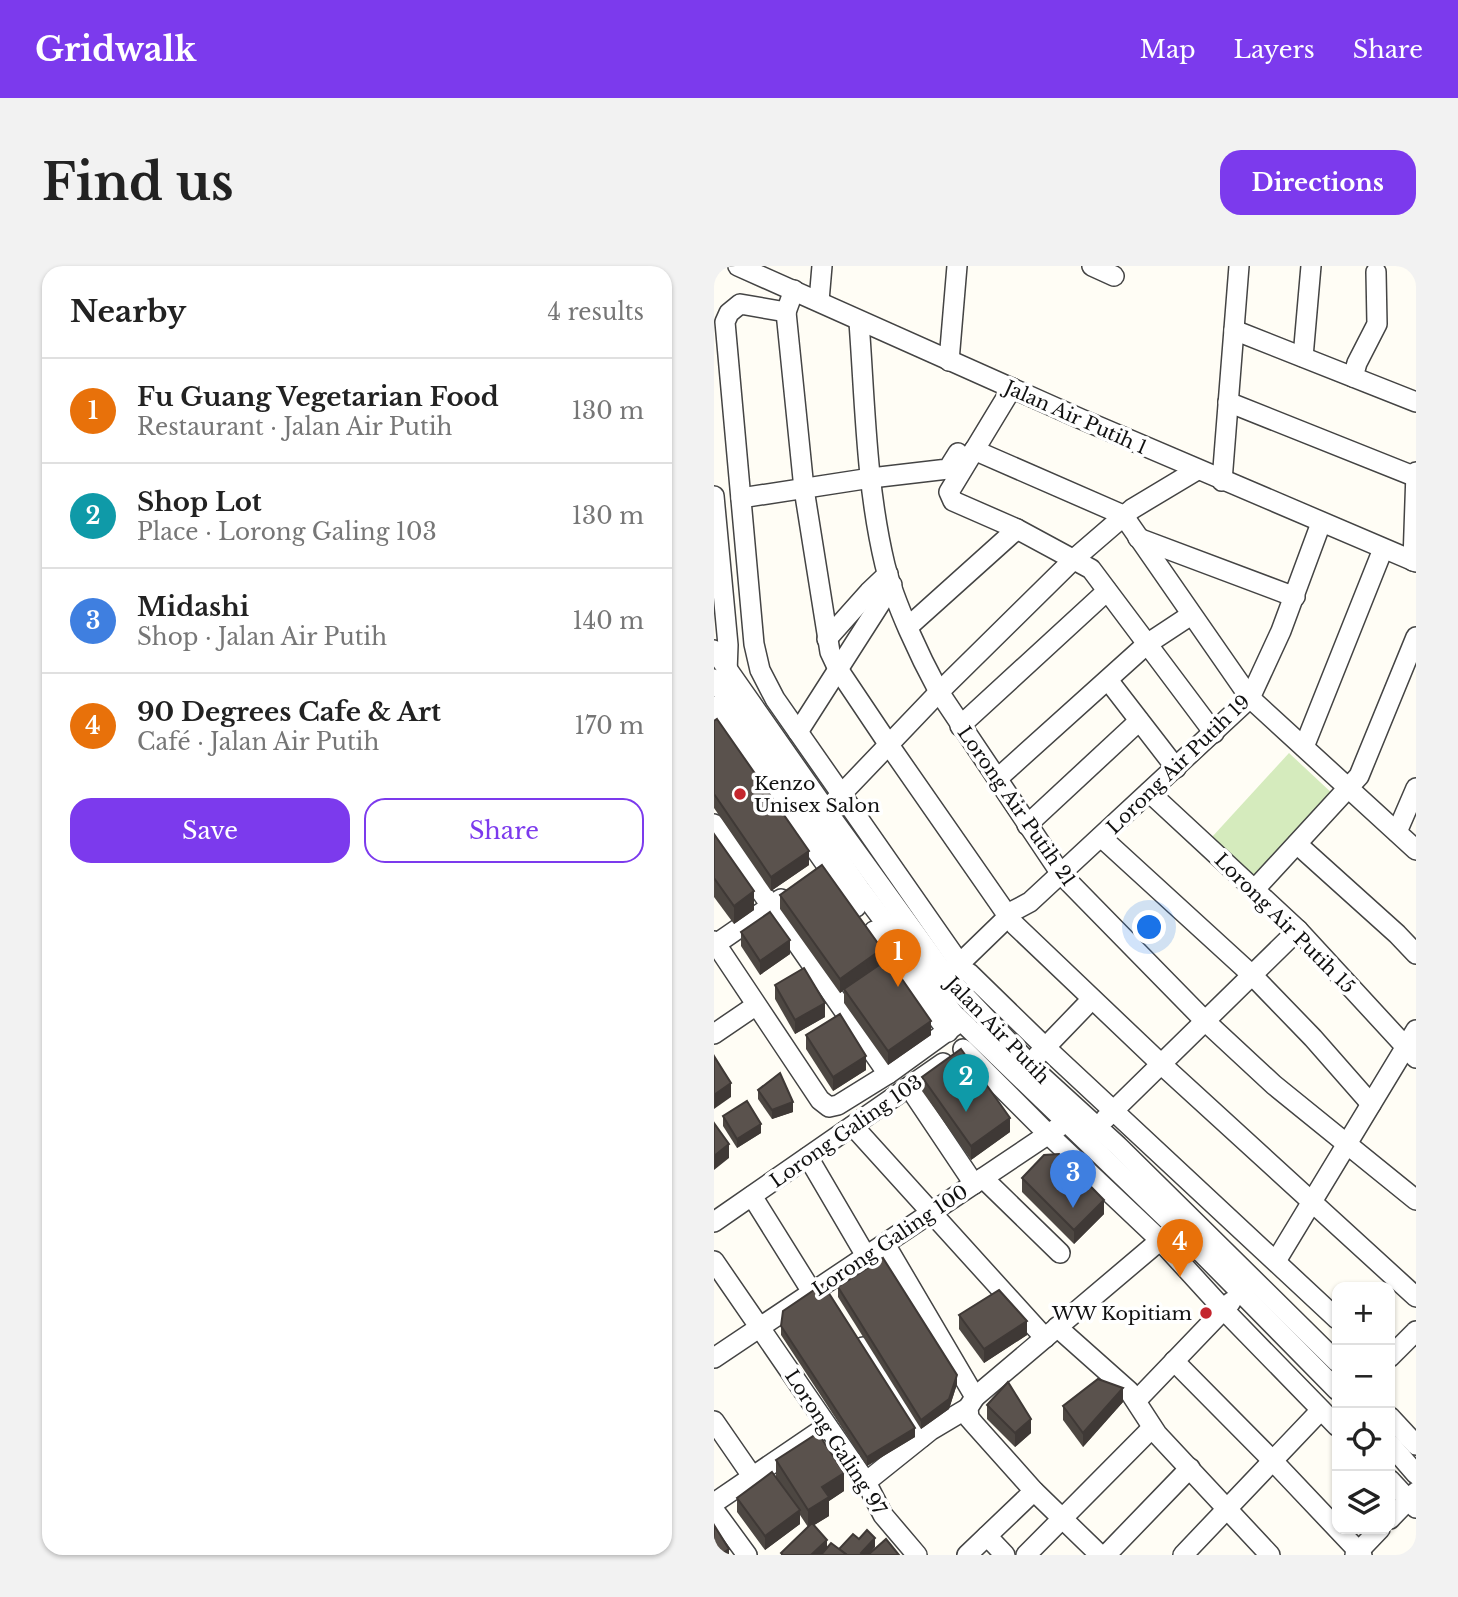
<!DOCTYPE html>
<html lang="en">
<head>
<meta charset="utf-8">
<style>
  :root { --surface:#fff; --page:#f2f2f2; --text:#222; --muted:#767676; --line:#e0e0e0; --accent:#7c3aed }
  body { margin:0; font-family:"Libre Baskerville",serif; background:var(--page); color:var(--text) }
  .controls { position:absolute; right:21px; bottom:21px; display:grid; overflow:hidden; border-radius:14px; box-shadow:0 2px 5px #0004 }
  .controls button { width:63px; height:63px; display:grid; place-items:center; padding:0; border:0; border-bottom:2px solid var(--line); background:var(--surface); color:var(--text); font:35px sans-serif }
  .you { position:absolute; left:436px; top:662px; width:24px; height:24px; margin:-18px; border:5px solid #fff; border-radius:50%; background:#1a73e8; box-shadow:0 0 0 10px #1a73e833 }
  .badge { display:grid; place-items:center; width:46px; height:46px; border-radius:50%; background:var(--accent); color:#fff; font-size:23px; font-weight:700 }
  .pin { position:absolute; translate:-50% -58px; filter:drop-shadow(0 2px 4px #0008) }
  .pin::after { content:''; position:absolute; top:37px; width:24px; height:21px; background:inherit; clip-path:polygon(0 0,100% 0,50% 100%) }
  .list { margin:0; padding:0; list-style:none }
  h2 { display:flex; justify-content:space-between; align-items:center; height:91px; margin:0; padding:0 28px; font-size:30px }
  h2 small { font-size:23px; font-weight:400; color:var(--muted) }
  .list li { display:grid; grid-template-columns:46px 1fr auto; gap:21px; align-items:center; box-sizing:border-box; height:105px; padding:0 28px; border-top:2px solid var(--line) }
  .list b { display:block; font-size:26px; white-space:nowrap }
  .list p { margin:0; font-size:23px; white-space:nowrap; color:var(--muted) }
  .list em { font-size:23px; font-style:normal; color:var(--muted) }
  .actions { display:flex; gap:14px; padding:21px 28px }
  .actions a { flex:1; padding:16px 0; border:2px solid var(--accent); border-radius:21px; text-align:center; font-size:24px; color:var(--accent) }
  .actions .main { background:var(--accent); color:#fff }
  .icon { flex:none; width:38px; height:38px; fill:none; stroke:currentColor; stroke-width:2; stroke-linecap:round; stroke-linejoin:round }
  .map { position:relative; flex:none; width:702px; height:1289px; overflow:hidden; border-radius:21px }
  header { display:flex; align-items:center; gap:42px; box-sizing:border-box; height:98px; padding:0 35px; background:var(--accent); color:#fff }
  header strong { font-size:33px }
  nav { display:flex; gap:38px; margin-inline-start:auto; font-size:24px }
  .intro { display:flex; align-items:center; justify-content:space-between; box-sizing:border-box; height:168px; padding:0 42px }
  h1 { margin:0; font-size:49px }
  .button { padding:18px 32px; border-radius:21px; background:var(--accent); color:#fff; font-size:24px; font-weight:700 }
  main { display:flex; gap:42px; padding:0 42px }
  aside { flex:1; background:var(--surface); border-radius:21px; box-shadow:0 2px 5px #0004 }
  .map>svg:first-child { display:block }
  .green { fill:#d5ebbd }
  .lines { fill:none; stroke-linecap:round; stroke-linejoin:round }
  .minor-casing { stroke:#444; stroke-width:22 }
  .minor { stroke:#fff; stroke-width:19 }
  .wall { fill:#4d4742 }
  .shaded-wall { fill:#3f3936 }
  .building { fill:#5a524d; stroke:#3f3936; stroke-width:2 }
  .poi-dot { fill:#c4262e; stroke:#fff; stroke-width:2.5 }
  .labels { text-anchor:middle; stroke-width:7; stroke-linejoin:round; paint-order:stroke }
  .street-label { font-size:19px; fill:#111; stroke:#fff }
  .poi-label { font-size:19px; fill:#111; stroke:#fff; text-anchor:start }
</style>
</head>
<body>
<header>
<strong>Gridwalk</strong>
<nav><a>Map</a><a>Layers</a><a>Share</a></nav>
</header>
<div class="intro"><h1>Find us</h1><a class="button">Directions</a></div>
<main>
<aside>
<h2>Nearby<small>4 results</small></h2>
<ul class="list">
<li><span class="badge" style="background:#e8710a">1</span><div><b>Fu Guang Vegetarian Food</b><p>Restaurant · Jalan Air Putih</p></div><em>130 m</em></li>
<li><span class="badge" style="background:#0f9aa8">2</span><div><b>Shop Lot</b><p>Place · Lorong Galing 103</p></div><em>130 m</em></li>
<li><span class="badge" style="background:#3f7fe0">3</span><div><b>Midashi</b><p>Shop · Jalan Air Putih</p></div><em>140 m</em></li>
<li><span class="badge" style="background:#e8710a">4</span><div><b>90 Degrees Cafe &amp; Art</b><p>Café · Jalan Air Putih</p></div><em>170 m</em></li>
</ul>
<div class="actions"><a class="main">Save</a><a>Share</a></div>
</aside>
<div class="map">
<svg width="702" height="1289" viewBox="0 0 702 1289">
  <rect width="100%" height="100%" fill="#fffdf5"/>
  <path class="green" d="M575,487L621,530L544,613L498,571Z"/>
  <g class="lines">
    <g class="minor-casing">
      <g id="minor">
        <path d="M24,0L367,153L702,296"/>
        <path d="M378,0L400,10"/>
        <path d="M80,24L72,46L26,38L15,47L11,56L40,378L46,404L61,433L246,698"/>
        <path d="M105,35L108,0"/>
        <path d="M72,46L90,223L116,386L124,403L175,479L294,650"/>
        <path d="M145,56C151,136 152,220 171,299C181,338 206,391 225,426L347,608L491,755L560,819L702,934"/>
        <path d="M520,64L702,136"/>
        <path d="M589,91L597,0"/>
        <path d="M235,95L243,0"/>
        <path d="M639,111L643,97L663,58L662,6"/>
        <path d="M298,122L235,226L239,235L303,263L377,303L500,467"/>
        <path d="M514,136L702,211"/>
        <path d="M260,184L409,249L536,432L702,584"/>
        <path d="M508,215L525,0"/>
        <path d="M0,230L14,379L13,407"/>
        <path d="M27,232L157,212L234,203L244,187"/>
        <path d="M424,272L581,331"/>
        <path d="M699,295L702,206"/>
        <path d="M195,360L303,263"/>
        <path d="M113,373L155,326L174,308"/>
        <path d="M0,384L112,544L233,711L324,807L404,880L623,1096"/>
        <path d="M0,413L146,623L239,747L480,979L623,1124"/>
        <path d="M394,414L462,502"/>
        <path d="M0,440L142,641"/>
        <path d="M246,460L393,325"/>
        <path d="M84,466L178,319"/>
        <path d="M590,481L669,283"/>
        <path d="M283,513L433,378L477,349"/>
        <path d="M435,526L584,664L702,792"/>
        <path d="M117,539L225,426L360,293L418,243L483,204"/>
        <path d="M0,558L174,808"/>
        <path d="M313,559L425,455"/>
        <path d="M683,566L702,522"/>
        <path d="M387,571L538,709L599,772L657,838"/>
        <path d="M583,578L683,668L702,688"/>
        <path d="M541,623L645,510L702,371"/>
        <path d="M301,659L447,798L702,1031"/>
        <path d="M160,665L234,766"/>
        <path d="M0,675L106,834L115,841L124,839L174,808L243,758"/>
        <path d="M2,678L67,633"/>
        <path d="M238,705L301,644L316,636L536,432L567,365L607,257"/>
        <path d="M255,707L331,781L623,1053"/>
        <path d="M0,768L41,740"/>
        <path d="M249,783L335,869L446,974L510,1044L623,1160"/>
        <path d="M323,790L378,733"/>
        <path d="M195,821L260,918"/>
        <path d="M391,853L584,664"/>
        <path d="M139,860L331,1072"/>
        <path d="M94,891L152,990"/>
        <path d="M269,912L346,987"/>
        <path d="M38,930L98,1026"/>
        <path d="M0,956L229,797"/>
        <path d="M171,978L261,1131"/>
        <path d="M0,995L152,1216L169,1249L203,1289"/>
        <path d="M562,995L702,764"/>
        <path d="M343,1061L415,1125L443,1168L556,1289"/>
        <path d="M149,1081L208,1171"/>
        <path d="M676,1091L702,1065"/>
        <path d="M0,1092L345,861"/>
        <path d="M460,1095L559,1195L648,1289"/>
        <path d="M423,1134L517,1036"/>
        <path d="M676,1151L702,1179"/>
        <path d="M0,1155L38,1210"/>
        <path d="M676,1178L702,1208"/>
        <path d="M676,1214L702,1242"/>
        <path d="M152,1216L217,1164L254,1142"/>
        <path d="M0,1237L113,1160"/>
        <path d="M0,1244L33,1289"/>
        <path d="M676,1253L702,1226"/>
        <path d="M273,1270L291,1289"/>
        <path d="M253,1289L320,1225"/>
        <path d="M312,1289L438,1162"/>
        <path d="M386,1289L320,1225L261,1159L255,1152L254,1142L261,1131L456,966"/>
        <path d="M392,1289L476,1202"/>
        <path d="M469,1289L607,1144"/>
        <path d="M641,1289L666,1263"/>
      </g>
    </g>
    <use href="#minor" class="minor"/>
  </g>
  <g class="wall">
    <path d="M0,455L95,599L57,625L0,542Z"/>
    <path d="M0,568L40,644L20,658L0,631Z"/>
    <path d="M66,629L168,697L217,769L174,799L130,737V724L126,727L66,643Z"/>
    <path d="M27,666L76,688L46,709L27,680Z"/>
    <path d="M61,719L111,751L81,768L61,733Z"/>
    <path d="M92,769L152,804L119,825L92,783Z"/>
    <path d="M208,811L296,866L257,894L208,825Z"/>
    <path d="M44,824L79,846L58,853L44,833Z"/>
    <path d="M9,850L47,867L23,882L9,860Z"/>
    <path d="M308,912L390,948L360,978L308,926Z"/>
    <path d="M124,1021L243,1118L235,1143L207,1163L124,1031Z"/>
    <path d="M245,1049L313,1069L270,1097L245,1063Z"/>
    <path d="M67,1060L201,1171L153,1200L67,1069Z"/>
    <path d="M409,1136L369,1181L349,1154V1140Z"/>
    <path d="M273,1139L317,1167L301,1181L273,1153Z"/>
    <path d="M62,1194L130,1225L115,1235V1250L100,1259L113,1282L125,1283L145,1273L161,1281L155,1288L185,1289H67V1287L94,1261L86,1249V1258L51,1284L23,1246V1232L62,1212Z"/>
  </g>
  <g class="shaded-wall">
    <path d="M95,585V599L57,625V611Z"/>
    <path d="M40,625V644L20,658V640Z"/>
    <path d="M76,674V688L46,709V695Z"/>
    <path d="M168,683V697L126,727V713Z"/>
    <path d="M111,737V751L81,768V754Z"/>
    <path d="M217,755V769L174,799V785Z"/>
    <path d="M152,790V804L119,825V811Z"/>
    <path d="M17,817V831L0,843V829Z"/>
    <path d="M79,836V846L58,853V844Z"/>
    <path d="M296,852V866L257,894V880Z"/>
    <path d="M47,858V867L23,882V873Z"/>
    <path d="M15,878V892L0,904V890Z"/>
    <path d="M390,934V948L360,978V964Z"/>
    <path d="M313,1055V1069L270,1097V1083Z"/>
    <path d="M243,1109V1118L235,1143L207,1163V1154Z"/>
    <path d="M409,1122V1136L369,1181V1167Z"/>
    <path d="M317,1153V1167L301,1181V1167Z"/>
    <path d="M201,1162V1171L153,1200V1191Z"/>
    <path d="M130,1207V1225L115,1235V1250L94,1263V1244L108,1221Z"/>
    <path d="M86,1244V1258L51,1284V1270Z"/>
    <path d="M161,1272V1281L154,1289H147V1287Z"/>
    <path d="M113,1274V1288L112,1289H97Z"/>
    <path d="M15,1283V1289H6Z"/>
  </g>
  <g class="building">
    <path d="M3,453L95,585L57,611L0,528V455Z"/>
    <path d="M0,568L40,625L20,640L0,612Z"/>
    <path d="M108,599L168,683L126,713L66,629Z"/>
    <path d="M56,646L76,674L46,695L27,666Z"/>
    <path d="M174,693L217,755L174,785L130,723Z"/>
    <path d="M90,702L111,737L81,754L61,719Z"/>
    <path d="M126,748L152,790L119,811L92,769Z"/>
    <path d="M247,783L296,852L257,880L208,811Z"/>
    <path d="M0,790L17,817L0,829Z"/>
    <path d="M66,807L79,836L58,844L44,824Z"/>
    <path d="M33,835L47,858L23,873L9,850Z"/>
    <path d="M0,857L15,878L0,890Z"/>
    <path d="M345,888L390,934L360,964L308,912L330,889Z"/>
    <path d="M169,992L243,1109L235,1133L207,1154L124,1021Z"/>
    <path d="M109,1018L201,1162L153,1191L67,1060L69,1045Z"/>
    <path d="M285,1024L313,1055L270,1083L245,1049Z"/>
    <path d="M384,1113L409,1122L369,1167L349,1140Z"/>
    <path d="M294,1116L317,1153L301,1167L273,1139Z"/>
    <path d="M104,1167L130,1207L108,1221L115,1231L94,1244L62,1194Z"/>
    <path d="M58,1206L86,1244L51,1270L23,1232Z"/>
    <path d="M98,1257L113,1274L97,1289H69L67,1287Z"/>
    <path d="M0,1259L15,1283L6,1289H0Z"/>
    <path d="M153,1264L161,1272L147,1287L149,1289H133L125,1283L139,1268L145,1273Z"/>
    <path d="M172,1273L185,1289H154Z"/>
    <path d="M117,1277L133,1289H107Z"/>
  </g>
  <g class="poi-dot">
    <circle cx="26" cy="528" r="7"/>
    <circle cx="492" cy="1047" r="7"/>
  </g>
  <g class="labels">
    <g class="street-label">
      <text transform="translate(362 151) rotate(24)" y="7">Jalan Air Putih 1</text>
      <text transform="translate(464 498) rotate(-44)" y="7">Lorong Air Putih 19</text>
      <text transform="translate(303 540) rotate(55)" y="7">Lorong Air Putih 21</text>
      <text transform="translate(571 657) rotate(45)" y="7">Lorong Air Putih 15</text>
      <text transform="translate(284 764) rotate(46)" y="7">Jalan Air Putih</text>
      <text transform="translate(132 865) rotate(-35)" y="7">Lorong Galing 103</text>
      <text transform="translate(176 974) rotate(-34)" y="7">Lorong Galing 100</text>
      <text transform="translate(122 1176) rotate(57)" y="7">Lorong Galing 97</text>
    </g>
    <g class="poi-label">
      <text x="40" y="524">Kenzo<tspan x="40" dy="22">Unisex Salon</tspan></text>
      <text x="478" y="1054" text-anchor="end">WW Kopitiam</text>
    </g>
  </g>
</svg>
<div class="controls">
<button>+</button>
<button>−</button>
<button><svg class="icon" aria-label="locate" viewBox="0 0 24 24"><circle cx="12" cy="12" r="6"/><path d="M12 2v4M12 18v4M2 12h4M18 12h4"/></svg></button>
<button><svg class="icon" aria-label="layers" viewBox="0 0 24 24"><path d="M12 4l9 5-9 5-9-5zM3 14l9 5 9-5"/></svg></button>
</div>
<div class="you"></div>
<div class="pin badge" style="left:184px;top:721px;background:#e8710a">1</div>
<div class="pin badge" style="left:252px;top:846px;background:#0f9aa8">2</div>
<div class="pin badge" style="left:359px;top:942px;background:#3f7fe0">3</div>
<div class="pin badge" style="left:466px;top:1011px;background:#e8710a">4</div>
</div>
</main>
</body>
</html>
